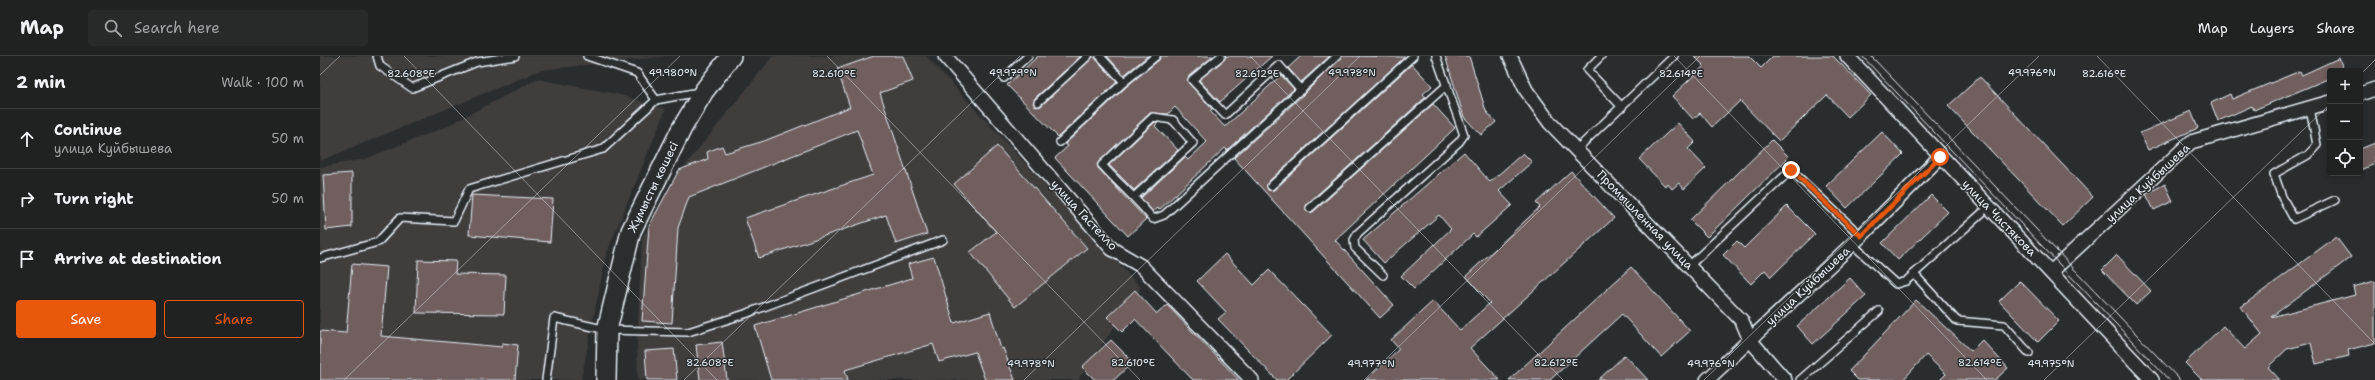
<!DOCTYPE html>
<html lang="en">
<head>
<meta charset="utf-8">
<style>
  :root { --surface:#202222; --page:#282a2a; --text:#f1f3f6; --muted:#a2a4a5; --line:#3d3f40; --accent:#ea580c }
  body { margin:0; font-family:"Shantell Sans",sans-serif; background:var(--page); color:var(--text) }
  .controls { position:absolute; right:12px; top:12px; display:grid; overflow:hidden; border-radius:4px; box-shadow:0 2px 6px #0003 }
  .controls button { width:36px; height:36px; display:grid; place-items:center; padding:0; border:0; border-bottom:1px solid var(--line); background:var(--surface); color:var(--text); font:20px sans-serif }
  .stop { position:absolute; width:12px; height:12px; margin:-9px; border:3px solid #ea580c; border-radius:50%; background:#fff }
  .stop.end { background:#ea580c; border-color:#fff; box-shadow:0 1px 4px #0008 }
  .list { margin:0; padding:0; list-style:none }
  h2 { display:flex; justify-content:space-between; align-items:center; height:52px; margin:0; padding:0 16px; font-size:17px }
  h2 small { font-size:13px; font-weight:400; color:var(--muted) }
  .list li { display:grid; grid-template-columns:26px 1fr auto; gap:12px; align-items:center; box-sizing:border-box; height:60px; padding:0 16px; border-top:1px solid var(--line) }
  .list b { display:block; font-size:15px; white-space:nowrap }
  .list p { margin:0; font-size:13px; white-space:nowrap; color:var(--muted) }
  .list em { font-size:13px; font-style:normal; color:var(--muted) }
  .actions { display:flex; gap:8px; padding:12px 16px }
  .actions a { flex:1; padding:9px 0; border:1px solid var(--accent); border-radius:4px; text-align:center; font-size:14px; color:var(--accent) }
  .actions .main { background:var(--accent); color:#fff }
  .icon { flex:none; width:22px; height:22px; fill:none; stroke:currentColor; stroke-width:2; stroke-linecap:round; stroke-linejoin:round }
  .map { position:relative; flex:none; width:2055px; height:324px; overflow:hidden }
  header { display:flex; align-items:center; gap:24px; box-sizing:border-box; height:56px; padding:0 20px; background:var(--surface); border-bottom:1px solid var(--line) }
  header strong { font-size:19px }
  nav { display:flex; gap:22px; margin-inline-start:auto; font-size:14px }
  .search { width:280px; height:36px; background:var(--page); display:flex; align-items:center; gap:10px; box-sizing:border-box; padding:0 14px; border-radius:4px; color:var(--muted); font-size:15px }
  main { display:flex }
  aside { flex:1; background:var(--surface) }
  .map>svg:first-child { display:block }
  .built { fill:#3f3c3c }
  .building { fill:#715e5e; stroke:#e8f1f8 }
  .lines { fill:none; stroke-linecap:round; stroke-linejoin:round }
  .lane-casing { stroke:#e8f1f8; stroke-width:10 }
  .street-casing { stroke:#e8f1f8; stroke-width:16 }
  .secondary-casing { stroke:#e8f1f8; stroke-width:22 }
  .lane { stroke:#2a2d2e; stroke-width:7 }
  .street { stroke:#2a2d2e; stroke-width:13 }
  .secondary { stroke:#2a2d2e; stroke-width:19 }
  .tram { stroke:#e8f1f8; stroke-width:1 }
  .route { stroke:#ea580c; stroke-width:5 }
  .ticks { fill:none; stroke:#e8f1f8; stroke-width:1; stroke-opacity:0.45 }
  .labels { text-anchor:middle; stroke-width:3; stroke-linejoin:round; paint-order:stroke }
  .street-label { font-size:12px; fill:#e8f1f8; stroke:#2a2d2e }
  .ticks-label { font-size:10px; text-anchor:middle; fill:#e8f1f8; stroke:#2a2d2e; stroke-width:3; stroke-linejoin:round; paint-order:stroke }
</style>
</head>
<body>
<header>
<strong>Map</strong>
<div class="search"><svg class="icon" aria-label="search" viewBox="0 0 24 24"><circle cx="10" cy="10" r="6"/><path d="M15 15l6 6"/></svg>Search here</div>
<nav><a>Map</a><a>Layers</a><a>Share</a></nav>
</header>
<main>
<aside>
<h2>2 min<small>Walk · 100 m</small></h2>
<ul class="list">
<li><svg class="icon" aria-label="ahead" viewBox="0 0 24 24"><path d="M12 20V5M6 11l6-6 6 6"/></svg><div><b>Continue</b><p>улица Куйбышева</p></div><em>50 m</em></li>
<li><svg class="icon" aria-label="right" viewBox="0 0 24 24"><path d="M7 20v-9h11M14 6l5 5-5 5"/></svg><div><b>Turn right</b></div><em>50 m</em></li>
<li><svg class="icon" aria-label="arrive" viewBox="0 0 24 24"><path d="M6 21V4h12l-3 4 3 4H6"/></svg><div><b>Arrive at destination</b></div></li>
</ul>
<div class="actions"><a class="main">Save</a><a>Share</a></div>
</aside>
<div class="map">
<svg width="2055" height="324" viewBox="0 0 2055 324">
  <rect width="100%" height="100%" fill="#2a2d2e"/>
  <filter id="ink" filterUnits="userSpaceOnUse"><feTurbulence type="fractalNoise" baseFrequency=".025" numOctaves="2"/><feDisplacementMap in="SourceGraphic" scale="8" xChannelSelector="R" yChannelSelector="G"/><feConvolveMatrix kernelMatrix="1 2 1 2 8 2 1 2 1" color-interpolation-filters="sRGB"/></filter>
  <g filter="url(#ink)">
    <g class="built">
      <path d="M0,0H348L221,14L0,105Z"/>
      <path d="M453,0H606L821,232L758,324H318L317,286L322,182L359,117Z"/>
      <path d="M217,23L297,38L346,53L286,199L261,324H0V111L45,103L125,71Z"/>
    </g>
    <g class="building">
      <path d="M554,0H583L593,25L560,37L607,178L576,188L566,159L439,202L425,162L553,119L537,74L369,141L358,172L352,267L322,265L329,170L359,114L388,103L387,96L402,90L405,97L444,85L530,51L517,13Z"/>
      <path d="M718,0H761L715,42L713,47L716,51L721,50L773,0L797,26L738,81L687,29Z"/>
      <path d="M787,0H828L804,19Z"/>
      <path d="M841,0H893L869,20L867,25L892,53L890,55L905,71L961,19L974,33L907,94L905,92L839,154L838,152L833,156L821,142L865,101L868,104L887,86L855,51L848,58L830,57L777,108L778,112L826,163L808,180L735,102L748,90L745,88L807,30L839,4Z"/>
      <path d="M906,0H952L900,46L879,24L904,4Z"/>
      <path d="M981,0H1010L981,26L968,12Z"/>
      <path d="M1022,0L1085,1L948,126V134H954L1092,8L1112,30L1103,38L1106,41L987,148L986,155L993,156L1113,48L1135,72L1015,184L1074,249L1060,262L914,102L985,37Z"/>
      <path d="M1125,0H1149L1166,55L1176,66L1161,79L1144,61Z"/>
      <path d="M1374,0H1429L1441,12L1453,0H1513L1551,39L1528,61L1507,39L1459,85L1420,45L1392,71L1380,57L1373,63L1352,40L1384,10Z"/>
      <path d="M2019,2L2024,15H2010V22L1934,54L1932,50L1898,65L1891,47L1910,38L1912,43L1980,15L1982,19Z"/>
      <path d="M1660,21L1773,141L1743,170L1628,50Z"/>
      <path d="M1871,55L1878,72L1828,94L1820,77Z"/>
      <path d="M835,66L838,67L835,70L858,94L814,134L789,109Z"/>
      <path d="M1358,67L1375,86L1368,93L1386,112L1364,133L1359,127L1352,133L1347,127L1345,130L1319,103Z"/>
      <path d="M1562,76L1583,98L1527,152L1506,130Z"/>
      <path d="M1452,84L1469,101L1387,181L1370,164Z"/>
      <path d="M2055,87V108L2040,114V93Z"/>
      <path d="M677,90L767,192L695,251L650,196L676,176L634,128Z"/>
      <path d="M1144,96L1170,126L1203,97L1212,106L1179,135L1192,149L1156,181L1153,178L1094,233L1081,220L1131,173L1119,159L1064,207L1043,184Z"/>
      <path d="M1251,115L1294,162L1150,292L1180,324H1046L1079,293L1071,284L1113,245L1140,274L1170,247L1146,220L1220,151L1216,147Z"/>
      <path d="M32,117V171L6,174L3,119Z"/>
      <path d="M1845,128L1853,145L1834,154L1826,138Z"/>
      <path d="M152,139L233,143L230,186L149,179Z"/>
      <path d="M1611,139L1628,156L1578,204L1562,187Z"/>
      <path d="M1467,150L1495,178L1451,221L1445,214L1431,228L1403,199L1417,185L1424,192Z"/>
      <path d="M2016,181L2031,201L1951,261L2035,239L2033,231L2055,225V287L2028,294L2029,300L1996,308L1991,287L1967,293L1948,311L1960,324H1882L1865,307L1903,270L1925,293L1942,278L1921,251Z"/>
      <path d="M905,198L934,229L949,214L1012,279L966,324H957L898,263L906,256L877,225Z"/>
      <path d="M1797,199L1831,235L1816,249L1782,214Z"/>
      <path d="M614,201L634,267L670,256L681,293L683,292L695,324H665L655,296L619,306L613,288L525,314L528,324H451L435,270L592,222L588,208Z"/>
      <path d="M98,204L136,205L135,218L186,219L184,258L96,257Z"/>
      <path d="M32,208L67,211L61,280L182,291V287L198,289L195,324H0V275L26,277Z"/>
      <path d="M1311,211L1370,275L1341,301L1302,258L1230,324H1189Z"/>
      <path d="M1530,222L1546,240L1493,288L1477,270Z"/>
      <path d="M1700,225L1739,265L1718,286L1679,245Z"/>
      <path d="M815,234L837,258L847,249L919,324H873L815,263L802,276L787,261Z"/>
      <path d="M1596,244L1651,295L1662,284L1688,312L1675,324H1620L1626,318L1606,299L1583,324H1538L1529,315Z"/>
      <path d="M791,284L813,306L794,324H775L762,311Z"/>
      <path d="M402,286L407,324H380L376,289Z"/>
      <path d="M354,293L357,324H327L325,295Z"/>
      <path d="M1305,299L1328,324H1278Z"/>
    </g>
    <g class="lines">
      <g class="lane-casing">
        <g id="lane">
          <path d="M57,0L60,10L92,32L157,6L195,0"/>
          <path d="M267,0L317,17L336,44"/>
          <path d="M780,0L804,26L836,0"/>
          <path d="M901,0L872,24L905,59L959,9L981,34"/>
          <path d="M1281,0L1267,14L1302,51"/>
          <path d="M684,22L708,0"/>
          <path d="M718,46L768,0"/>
          <path d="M1990,52L1997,89L1988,99L1954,118L1962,141L1974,163L2015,144"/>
          <path d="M740,86L804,26"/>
          <path d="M1257,93L1354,0"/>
          <path d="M951,130L1093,0"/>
          <path d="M815,140L873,87L853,64L833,61L782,109C799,128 817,143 833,163L844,159L1017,0"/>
          <path d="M990,152L1127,29"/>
          <path d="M1532,188L1576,228L1586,225L1662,157"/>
          <path d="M0,202L58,186L80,162L134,165L149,133L283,93L336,44L379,36"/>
          <path d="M1369,210L1471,114L1541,180"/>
          <path d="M1594,218L1637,265L1684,269L1709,297"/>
          <path d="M1063,219L1035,192L1034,184L1038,177L1139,86L1144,79L1116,0"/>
          <path d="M226,324L234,262L287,274L368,276L425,258L623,184"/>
          <path d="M1480,324L1559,255"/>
        </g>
      </g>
      <g class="street-casing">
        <g id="street">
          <path d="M625,0L792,193L821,210L932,324"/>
          <path d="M1190,0L1206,34L1230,67L1422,265L1430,284L1465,324"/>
          <path d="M1527,0L1832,324"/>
          <path d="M2040,38L2055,33"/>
          <path d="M1731,216L1871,86L2010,46"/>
          <path d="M1387,324L1541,180L1620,101"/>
        </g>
      </g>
      <g class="secondary-casing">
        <path id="secondary" d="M286,324L287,274L311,175L362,72L384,35L411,0"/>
      </g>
      <use href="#lane" class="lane"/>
      <use href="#street" class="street"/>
      <use href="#secondary" class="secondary"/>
      <g class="tram">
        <path d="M1542,0L1849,324"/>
        <path d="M1551,0L1860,324"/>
      </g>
    </g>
  </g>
  <g class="lines" filter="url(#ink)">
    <path class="route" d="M1471,114L1541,180L1620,101"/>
  </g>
  <path class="ticks" d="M84,0L397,324M507,0L820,324M930,0L1243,324M1354,0L1667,324M1777,0L2055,288M0,19L20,0M2040,19L2055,4M24,324L360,0M364,324L700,0M704,324L1040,0M1044,324L1380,0M1384,324L1719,0M1724,324L2010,48"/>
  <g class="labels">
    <g class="street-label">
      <text transform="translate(1828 127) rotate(-43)" y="4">улица Куйбышева</text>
      <text transform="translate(333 131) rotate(-64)" y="4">Жұмысты көшесі</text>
      <text transform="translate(764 159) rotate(47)" y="4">улица Гастелло</text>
      <text transform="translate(1679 162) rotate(46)" y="4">улица Чистякова</text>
      <text transform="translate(1325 164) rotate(46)" y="4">Промышленная улица</text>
      <text transform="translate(1488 230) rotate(-43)" y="4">улица Куйбышева</text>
    </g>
  </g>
  <g class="ticks-label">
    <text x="353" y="20">49.980°N</text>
    <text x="693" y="20">49.979°N</text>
    <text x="1032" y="20">49.978°N</text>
    <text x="1712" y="20">49.976°N</text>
    <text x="937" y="21">82.612°E</text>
    <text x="91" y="21">82.608°E</text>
    <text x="514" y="21">82.610°E</text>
    <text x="1784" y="21">82.616°E</text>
    <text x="1361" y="21">82.614°E</text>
    <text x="390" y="310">82.608°E</text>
    <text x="813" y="310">82.610°E</text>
    <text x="1236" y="310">82.612°E</text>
    <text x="1660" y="310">82.614°E</text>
    <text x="711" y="311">49.978°N</text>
    <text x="1051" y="311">49.977°N</text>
    <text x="1391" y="311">49.976°N</text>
    <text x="1731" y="311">49.975°N</text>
  </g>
</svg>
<div class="controls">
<button>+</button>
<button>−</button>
<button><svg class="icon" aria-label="locate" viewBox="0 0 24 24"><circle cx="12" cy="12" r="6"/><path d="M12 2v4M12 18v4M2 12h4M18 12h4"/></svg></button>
</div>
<div class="stop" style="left:1620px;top:101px"></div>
<div class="stop end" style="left:1471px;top:114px"></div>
</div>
</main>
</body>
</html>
